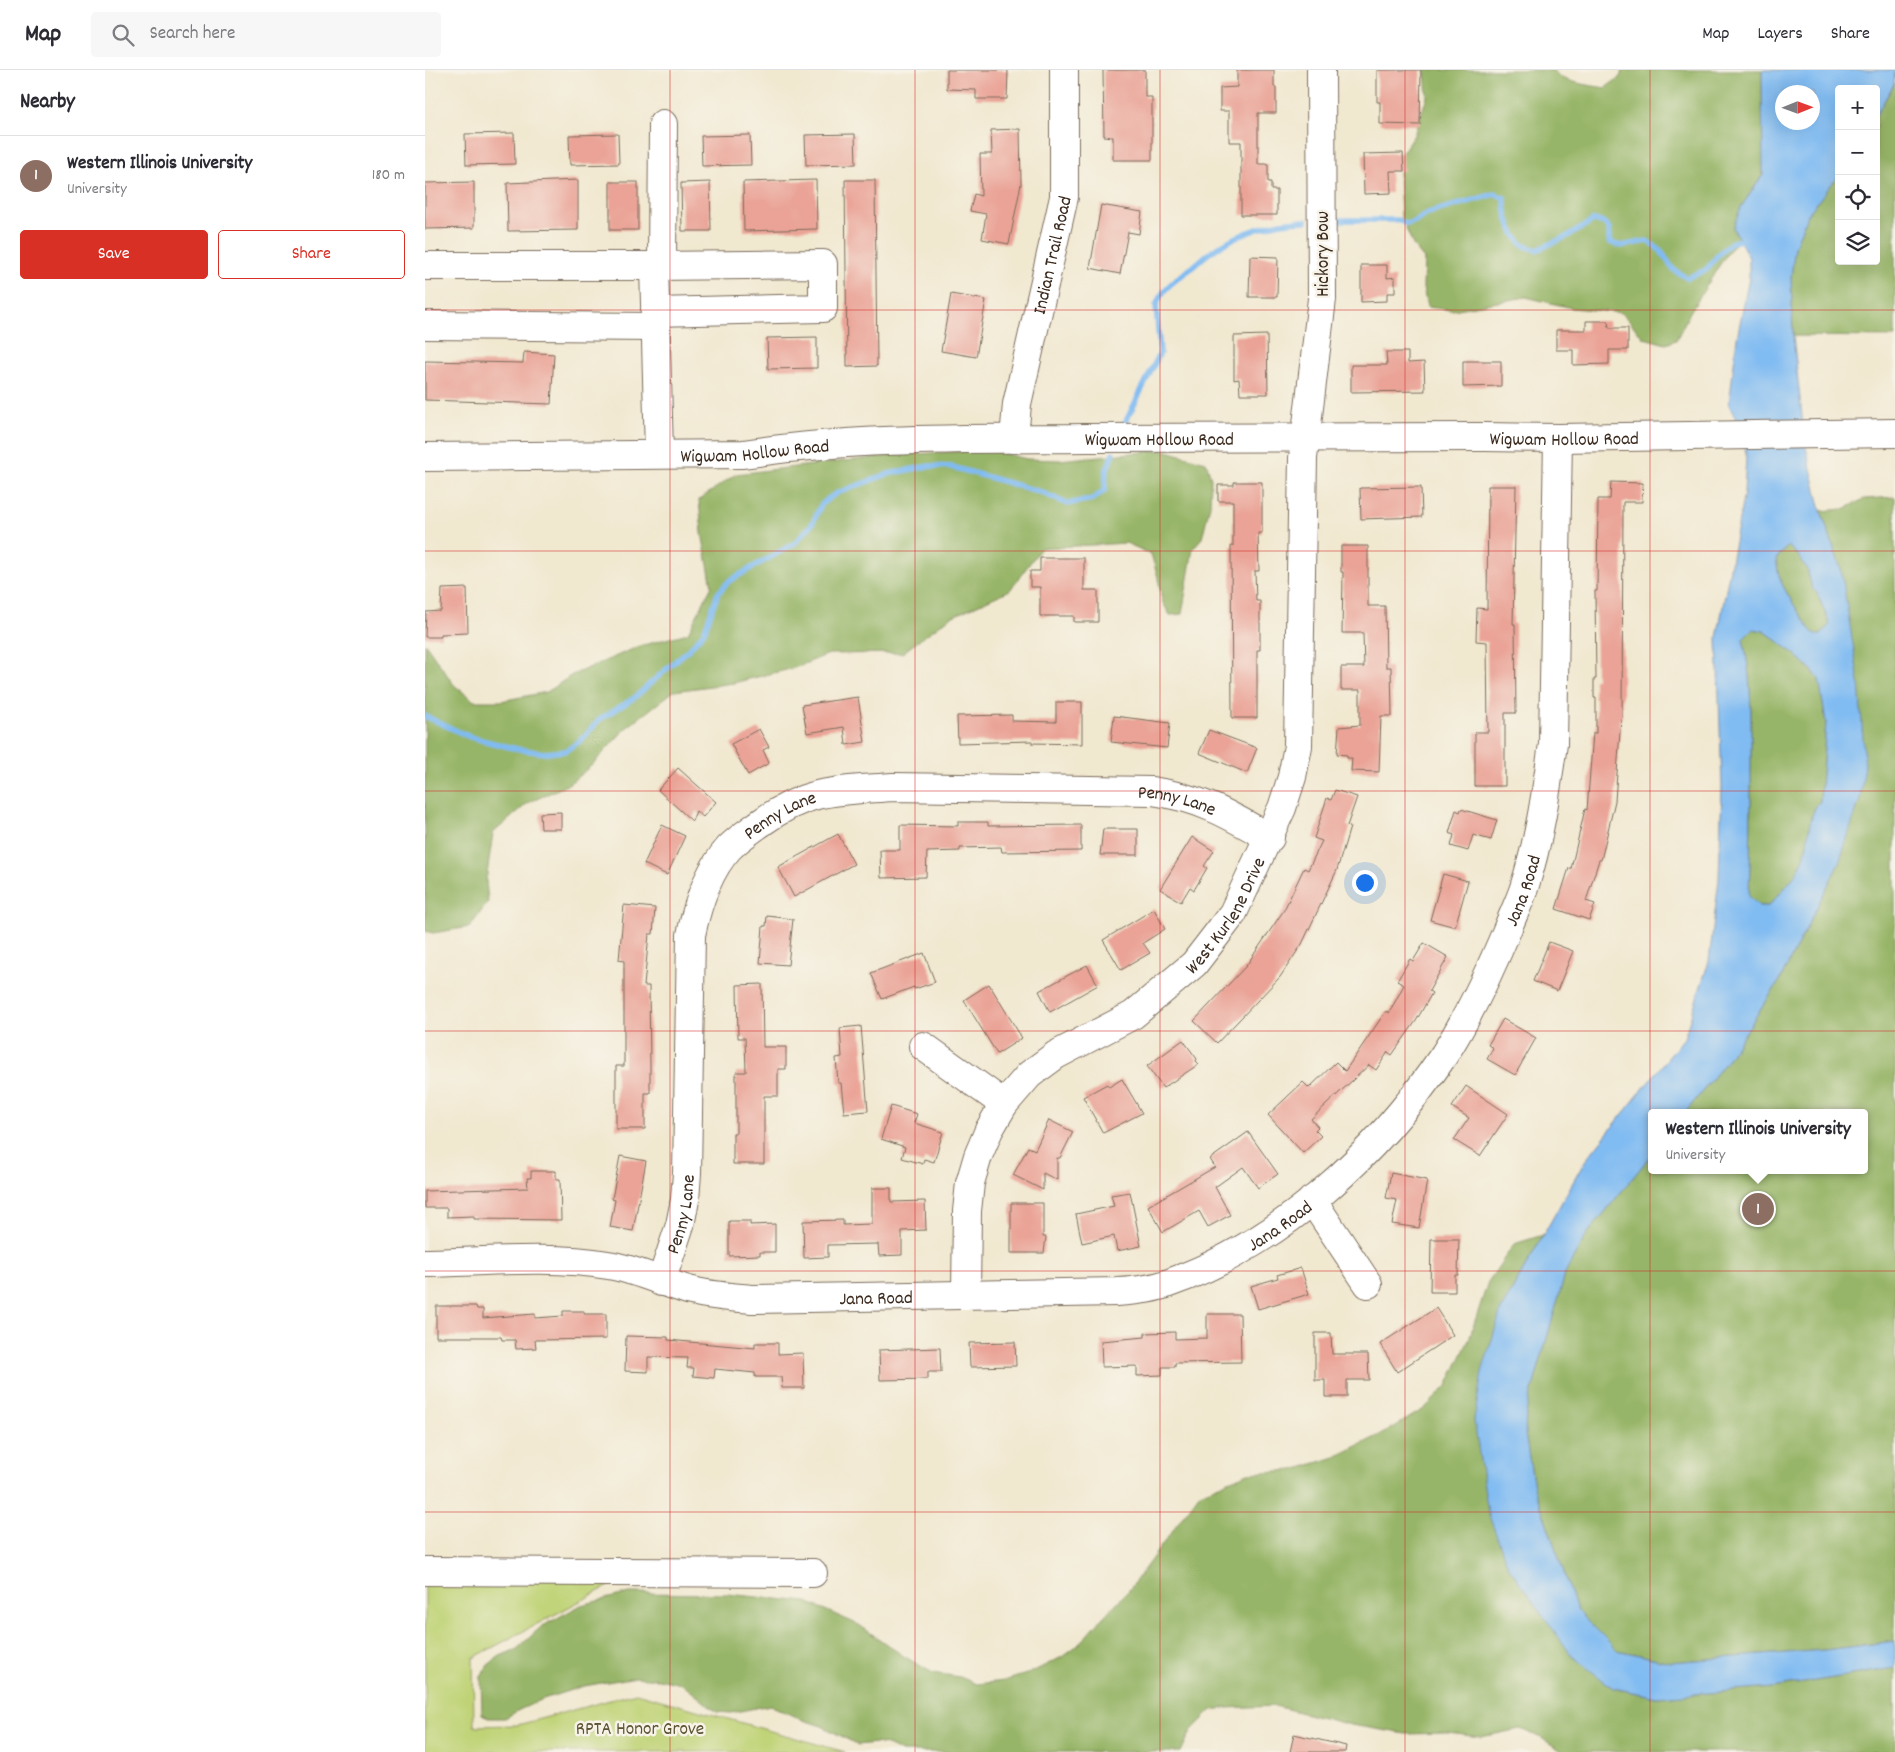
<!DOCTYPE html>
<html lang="en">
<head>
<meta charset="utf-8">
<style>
  :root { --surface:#fff; --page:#f7f7f7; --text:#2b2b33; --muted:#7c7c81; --line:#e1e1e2; --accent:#d93025 }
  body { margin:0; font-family:Dekko,sans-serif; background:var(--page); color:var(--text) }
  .controls { position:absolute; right:15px; top:15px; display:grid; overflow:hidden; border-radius:5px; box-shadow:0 5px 20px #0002 }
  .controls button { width:45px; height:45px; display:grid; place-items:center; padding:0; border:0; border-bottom:1px solid var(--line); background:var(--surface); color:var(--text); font:25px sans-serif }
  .compass { position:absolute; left:1350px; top:15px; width:45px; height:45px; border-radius:50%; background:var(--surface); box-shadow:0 5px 20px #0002; rotate:89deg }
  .you { position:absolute; left:939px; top:812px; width:18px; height:18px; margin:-12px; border:4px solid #fff; border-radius:50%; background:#1a73e8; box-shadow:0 0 0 8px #1a73e833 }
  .badge { display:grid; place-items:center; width:32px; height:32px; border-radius:50%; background:var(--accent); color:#fff; font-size:16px; font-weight:700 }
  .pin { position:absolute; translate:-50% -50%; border:2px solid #fff; box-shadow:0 1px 5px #0006 }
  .popup { position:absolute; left:1223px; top:1039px; width:220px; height:65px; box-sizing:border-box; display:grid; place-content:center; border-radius:5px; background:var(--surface); filter:drop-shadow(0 1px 4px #0005); font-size:16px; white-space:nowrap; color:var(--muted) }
  .popup b { font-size:19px; color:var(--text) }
  .popup::after { content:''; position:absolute; left:50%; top:100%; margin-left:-10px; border:10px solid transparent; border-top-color:var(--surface) }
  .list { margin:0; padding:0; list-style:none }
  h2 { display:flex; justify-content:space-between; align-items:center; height:65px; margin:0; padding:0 20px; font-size:21px }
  h2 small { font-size:16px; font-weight:400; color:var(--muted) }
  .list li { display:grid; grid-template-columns:32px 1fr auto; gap:15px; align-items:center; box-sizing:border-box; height:80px; padding:0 20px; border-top:1px solid var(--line) }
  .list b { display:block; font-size:19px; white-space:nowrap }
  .list p { margin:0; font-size:16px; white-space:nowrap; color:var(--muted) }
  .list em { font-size:16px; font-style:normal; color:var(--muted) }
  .actions { display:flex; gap:10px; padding:15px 20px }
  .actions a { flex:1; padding:11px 0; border:1px solid var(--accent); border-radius:5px; text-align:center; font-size:18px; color:var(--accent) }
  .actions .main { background:var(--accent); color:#fff }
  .icon { flex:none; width:28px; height:28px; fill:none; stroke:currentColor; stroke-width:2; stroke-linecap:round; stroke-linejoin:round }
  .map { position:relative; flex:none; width:1470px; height:1682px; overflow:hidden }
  header { display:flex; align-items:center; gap:30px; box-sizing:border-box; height:70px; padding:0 25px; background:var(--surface); border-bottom:1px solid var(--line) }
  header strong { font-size:24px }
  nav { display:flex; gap:28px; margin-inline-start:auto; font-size:18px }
  .search { width:350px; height:45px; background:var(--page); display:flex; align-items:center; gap:12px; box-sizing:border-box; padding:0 18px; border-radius:5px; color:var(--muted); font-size:19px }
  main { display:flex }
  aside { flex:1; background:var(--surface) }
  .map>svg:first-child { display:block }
  .green { fill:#bfd376; stroke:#7d7e4a }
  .forest { fill:#97b567; stroke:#697042 }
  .water { fill:#80bbf2; stroke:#5e7288; fill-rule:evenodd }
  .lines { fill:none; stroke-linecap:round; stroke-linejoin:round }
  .stream { stroke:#80bbf2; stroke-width:5.5 }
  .building { fill:#eaa396 }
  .minor-casing { stroke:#7b6c5c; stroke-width:30 }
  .minor { stroke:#fff; stroke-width:28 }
  .grid { fill:none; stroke:#d62828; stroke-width:1; stroke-opacity:0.55 }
  .labels { text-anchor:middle; stroke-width:5; stroke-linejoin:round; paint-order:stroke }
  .street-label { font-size:19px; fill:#3b2a1e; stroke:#f7f3e8 }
  .park-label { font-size:19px; fill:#5c5434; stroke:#f7f3e8 }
</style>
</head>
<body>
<header>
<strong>Map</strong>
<div class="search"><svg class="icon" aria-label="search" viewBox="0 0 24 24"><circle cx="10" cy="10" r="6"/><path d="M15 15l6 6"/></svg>Search here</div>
<nav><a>Map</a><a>Layers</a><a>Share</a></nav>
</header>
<main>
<aside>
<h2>Nearby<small></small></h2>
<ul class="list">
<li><span class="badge" style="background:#8d6e63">1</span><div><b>Western Illinois University</b><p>University</p></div><em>180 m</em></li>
</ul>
<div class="actions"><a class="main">Save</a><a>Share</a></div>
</aside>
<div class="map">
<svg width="1470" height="1682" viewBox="0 0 1470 1682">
  <rect width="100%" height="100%" fill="#f7f3e8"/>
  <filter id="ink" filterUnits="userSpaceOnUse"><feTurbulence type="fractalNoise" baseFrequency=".02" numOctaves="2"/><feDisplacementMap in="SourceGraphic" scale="10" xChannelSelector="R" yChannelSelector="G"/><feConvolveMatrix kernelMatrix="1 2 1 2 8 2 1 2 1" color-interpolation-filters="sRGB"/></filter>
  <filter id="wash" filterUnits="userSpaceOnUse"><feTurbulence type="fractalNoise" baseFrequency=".0096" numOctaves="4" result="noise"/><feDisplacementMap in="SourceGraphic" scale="20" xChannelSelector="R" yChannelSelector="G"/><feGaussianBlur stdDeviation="1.12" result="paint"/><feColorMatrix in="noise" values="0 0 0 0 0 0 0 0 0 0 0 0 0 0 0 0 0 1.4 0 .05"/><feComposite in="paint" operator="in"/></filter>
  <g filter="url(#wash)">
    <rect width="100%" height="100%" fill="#f1e8d0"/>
    <path class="green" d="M210,1502L48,1588L49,1656L93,1655L211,1623L420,1682H0V1509Z"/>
    <g class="forest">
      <path d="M1000,0H1128C1134,13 1166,15 1180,18L1194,8L1199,0H1337L1338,105L1316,137L1308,158L1314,169L1301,185L1265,242L1251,270L1241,274L1219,268L1197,243L1147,238L1101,227L1027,240L1002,237L998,218L999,189L989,177L976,147L974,103L975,86L989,65L1002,27Z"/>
      <path d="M1470,13V267L1368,266L1366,206L1370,177L1382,145L1414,105V191H1451V45Z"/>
      <path d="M564,380L602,389L634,390L738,380L781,392L786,408L785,435L777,468L768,478L757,544L745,545L737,531L733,507L726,484L701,473L616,478L585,520L524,548L477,583L404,584L369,598L308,613L249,621L201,658L167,695L144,714L103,733L68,763L61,811L63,832L45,857L8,863L0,861V573L29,615L49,631H76L122,622L147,605L215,576L263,563L287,516L277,463L274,430L311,404L471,385Z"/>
      <path d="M1470,427V1571L1400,1580L1245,1592L1192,1580L1152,1540L1109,1417L1100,1364L1101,1342L1141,1201L1162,1164L1227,1084V1100H1439V1043H1260L1300,993L1354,912L1414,793L1416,499L1396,441L1419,439L1439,429Z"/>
      <path d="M1363,476L1375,487L1376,491L1382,498L1387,518L1392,523L1405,554L1396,565L1390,566C1384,560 1357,517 1355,509C1353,502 1352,495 1351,489Z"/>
      <path d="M1328,559L1339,561L1349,568L1372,586L1394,609L1401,653L1395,731C1380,748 1386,776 1376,795C1368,811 1355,823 1344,836H1334L1324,826C1326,779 1326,731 1326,684C1326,645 1327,607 1318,569Z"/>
      <path d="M1118,1165L1076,1240L1049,1350L1188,1618L1232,1627L1347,1618L1470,1598V1682H1138L1115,1667L1095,1659L1056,1667L1022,1663L981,1664L926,1655L850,1636L800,1638L787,1640L766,1661L756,1682H477L462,1675L450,1673L433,1675L397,1656L375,1649L345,1635L306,1643L292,1642L257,1614L234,1609L211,1607L159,1616L118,1629L94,1640L80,1648H65L57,1644L56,1606L63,1595L75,1586L92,1579L116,1557L156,1535L205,1523L302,1524L382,1532L434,1555L480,1587L508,1603L535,1607L552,1614L579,1611L605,1603L637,1587L654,1574L679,1546L704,1520L775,1423L823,1403L869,1400L910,1387L961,1362L999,1339L1022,1316L1043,1272L1063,1212L1089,1174Z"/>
    </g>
    <path class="water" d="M1337,0H1470L1469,14L1451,45V19H1414V105L1382,145L1370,177L1366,206L1368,266L1380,373L1396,441L1416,499L1434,612L1440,696L1435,729L1414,793L1354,912L1300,993L1260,1043H1227V1084L1162,1164L1141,1201L1101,1342L1100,1364L1109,1417L1152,1540L1192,1580L1245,1592L1400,1580L1470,1571V1598L1347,1618L1232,1627L1188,1618L1147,1586L1083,1496L1063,1443L1049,1350L1057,1302L1076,1240L1160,1091L1259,968L1284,891L1294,809L1297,717L1292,568L1319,423L1321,387L1319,366L1304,335L1312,268L1324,208V188L1308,158L1316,137L1338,105ZM1358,22H1388V52H1358ZM1363,476L1375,487L1376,491L1382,498L1387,518L1392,523L1405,554L1396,565H1390C1384,560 1357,517 1355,509C1353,502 1352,495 1351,489ZM1328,559L1339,561L1349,568L1372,586L1387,600L1394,609L1401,653L1395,731C1380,748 1386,776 1376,795C1368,810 1355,823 1344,836H1334L1324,826C1326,779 1326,731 1326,684C1326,645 1327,607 1318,569Z"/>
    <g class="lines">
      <g class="stream">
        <path d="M912,150H973L982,154L991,151L1003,143L1070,124L1080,128C1079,144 1086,163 1097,174C1100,177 1107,178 1112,180L1147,164L1169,150L1179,153L1184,158V172L1196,176L1222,171L1235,180L1249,200L1262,208L1281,200L1292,186L1307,172L1321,169"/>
        <path d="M700,353L735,283L731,236C737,218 751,210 765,199C772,194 778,187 786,182C813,163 848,151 881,151"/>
        <path d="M0,646L45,667L92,679L120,683L140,681L154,672L174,650L209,628L264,579L279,562L293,523L304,511L370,473L387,454L396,435L404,428L412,423L463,404L504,396L527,397L616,422L642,434L668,429L680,420L681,402L688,383"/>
      </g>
    </g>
    <g id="blocks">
      <g class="building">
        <path d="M522,0H583L582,29H551V20L522,19Z"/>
        <path d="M678,0H720V27H727V90H688V67L679,66Z"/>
        <path d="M812,0H849V17H851V43H833V94H843V112H846V120H852V145H816V72H804V41H795V18L812,17Z"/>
        <path d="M952,0H996L995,55L955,54V32H952Z"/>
        <path d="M595,59L596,114L584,174L557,169L561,144L545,141L549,124L556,126L555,84H567L566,60Z"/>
        <path d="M89,63L90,94L41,95L40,64Z"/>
        <path d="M193,64L194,94L145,95L144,65Z"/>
        <path d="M430,64L431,94L381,95L380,65Z"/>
        <path d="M325,65L326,95L277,96L276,66Z"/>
        <path d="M978,83L979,101H965L966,123L939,124L938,84Z"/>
        <path d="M153,110V160L83,161L82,113Z"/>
        <path d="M391,110L392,159L319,161L318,112Z"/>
        <path d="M420,110H450L452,296L422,297Z"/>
        <path d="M49,112V158L0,159V113Z"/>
        <rect x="185" y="112" width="28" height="48"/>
        <path d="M285,112L286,161H257L256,113Z"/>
        <path d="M676,135L717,142L714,164L703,162L695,204L665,198Z"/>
        <path d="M825,186L853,187L852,227H824Z"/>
        <path d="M936,195H962V208L970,207V223H962V231L936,232Z"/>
        <path d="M526,224L561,230L551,287L516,281Z"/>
        <path d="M1161,251H1183L1184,258H1203V280H1184V294L1148,295V280H1131V260H1161Z"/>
        <path d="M842,265L843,324H815L814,309L809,310V266Z"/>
        <path d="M392,267V298L343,299L342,268Z"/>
        <path d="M99,282L129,284L126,334L0,330V291L98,293Z"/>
        <path d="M961,282H983V293L999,292L1000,321L926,322V295H962Z"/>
        <path d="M1038,291H1076V316L1038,317Z"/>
        <path d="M809,412H837V463H833L834,501H830L831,531H835V580H832V648H807L806,476H808V431H793V415H809Z"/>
        <path d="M1186,412L1218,413L1217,432H1198L1197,648H1196L1190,731L1176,790H1174L1161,831L1170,834L1164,850L1131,839L1144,798L1146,799L1160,739L1162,740L1168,663H1171V628H1169V609H1171L1170,521H1172L1173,429H1185Z"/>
        <path d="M1063,416H1091L1088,554H1090L1091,643H1080V716H1050V662H1063L1062,572L1051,571L1052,538L1062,539Z"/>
        <path d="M996,417L997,447L936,449L935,418Z"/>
        <path d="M916,476H943V536H960L961,597H966L967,646H956L954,702L926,701L927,688H922V685L912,684L914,657L935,655V620H916V597H939L938,563H917L918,502H916Z"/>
        <path d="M615,488H659V520H673V552H649V546H615V517H605V501H615Z"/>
        <path d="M42,518L43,563L16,564V567H0L1,542L16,541L17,519Z"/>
        <path d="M433,627L440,672L421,675L419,657L382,663L377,635Z"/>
        <path d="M631,632H657V674L607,673V671L533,673L532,646L587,645V651L631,652Z"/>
        <path d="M689,646L745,653L742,678L686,672Z"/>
        <path d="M334,659L344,677L338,680L344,693L323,705L306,674Z"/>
        <path d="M784,660L832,678L822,703L774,683Z"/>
        <path d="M253,698L291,732L278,747L271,741L267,751L233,720Z"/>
        <path d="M910,720L932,727L922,756L925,757L912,800L877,874L855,907L792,973L769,951L821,896L859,840L879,798L883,800L897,771L889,768L902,728L906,730Z"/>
        <path d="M1036,739L1072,750L1066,770L1048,765L1043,781L1026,776L1029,765L1024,763L1031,740L1035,742Z"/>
        <path d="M136,742V759H116L115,743Z"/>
        <path d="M533,752H563V756L656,755V781L577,782L576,777L535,778V781L502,782L501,807L456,808L455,780H475V755L533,756Z"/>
        <path d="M237,755L260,766L242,805L219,794Z"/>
        <path d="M678,759H713V785H675Z"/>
        <path d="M413,764L429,794L369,827L353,797Z"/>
        <path d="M767,767L789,781L779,796L782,798L769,820L765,817L756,832L735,819Z"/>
        <path d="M1018,804L1043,811L1030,857L1005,850Z"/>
        <path d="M199,835L230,838L228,864H224L219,916H224L225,996V1023H220V1059H191V996H199V891L194,890Z"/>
        <path d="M729,839L740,859L718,873L725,883L696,900L678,870Z"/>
        <path d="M342,846L368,849L363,895L335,893L338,856H341Z"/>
        <path d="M1124,872L1148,881L1132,921L1108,911Z"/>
        <path d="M999,873L1023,887L1004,921L1007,923L991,951L967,985L963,982L951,1000L944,995L886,1049L893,1057L890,1060L896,1066L878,1083L843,1045L878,1012L884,1018L911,992L920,1001L961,941L964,943L979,915L972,911L985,889L988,891Z"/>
        <path d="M499,883L510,912L490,919L489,917L457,929L446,903Z"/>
        <path d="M662,895L673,915L625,942L614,921Z"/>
        <path d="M337,914L338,977H361V999H353V1026H339V1094H308V1063H311V1002H321L320,968H313L312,915Z"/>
        <path d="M564,914L597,968L572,984L539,930Z"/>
        <path d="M1078,949L1111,968L1090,1005L1062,989L1068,978L1063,975Z"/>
        <path d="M436,956L443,1041L419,1043L416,1013H413L411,988L417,987L415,958Z"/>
        <path d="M758,970L772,989L771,991L774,994L738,1018L722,996Z"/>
        <path d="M697,1009L717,1043L678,1063L658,1027L682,1014L684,1017Z"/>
        <path d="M1041,1016L1083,1044L1055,1086L1029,1070L1044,1048L1027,1037Z"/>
        <path d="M466,1036L492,1044L489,1053L518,1062L509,1092L499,1089L498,1094L477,1088L480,1077L456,1069Z"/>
        <path d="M624,1050L648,1062L635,1088H632V1110L618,1103V1120L588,1105L603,1077L610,1080Z"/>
        <path d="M823,1062L853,1104L833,1118L818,1097L790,1117L805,1145L783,1157L774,1141L738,1162L723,1136L790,1097L785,1089Z"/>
        <path d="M195,1086L221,1091L208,1161L185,1157L190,1130L187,1129Z"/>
        <path d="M106,1101H131V1109H135L136,1150L49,1149V1146L22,1147V1138H0V1121L103,1118L102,1108H106Z"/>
        <path d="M966,1103L1002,1110L994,1158L967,1154L972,1130L961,1128Z"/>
        <path d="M447,1118H466V1132L500,1131L501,1160L477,1161V1185L454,1186L453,1174L403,1175V1187L379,1188L378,1151L418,1150V1155L447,1154Z"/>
        <path d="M705,1122L716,1176L692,1181L689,1166L657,1173L651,1144L689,1136L686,1125Z"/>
        <path d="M586,1133H618V1167H621L619,1183H586Z"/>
        <path d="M304,1151H325V1155L350,1154V1182H335V1185L304,1186Z"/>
        <path d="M1006,1169H1034L1033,1205H1030V1222H1005Z"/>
        <path d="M876,1198L884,1224L833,1239L826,1216L853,1208L852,1205Z"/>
        <path d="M11,1236H51L52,1239H58V1248L110,1244V1248L138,1246V1241H159V1244H181V1269L110,1270L111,1278L91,1279L90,1270H77L76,1267H11Z"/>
        <path d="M1011,1238L1028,1265L972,1302L955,1274Z"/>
        <path d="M782,1244H815L816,1292L750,1293V1297H737V1305L712,1306V1296L677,1297L676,1271L720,1267V1263L750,1262V1269L782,1268Z"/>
        <path d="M890,1263H906L907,1284H943L944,1310H922V1327H900V1310H890Z"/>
        <path d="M201,1266L243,1267V1270L330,1278V1273H353V1284L378,1283L379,1318H357L356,1307H330V1303L290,1299L289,1308L268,1306L269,1298H262L263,1288L223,1287V1302L200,1301Z"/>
        <path d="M590,1272L591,1296L545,1297L544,1273Z"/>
        <path d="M515,1278L516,1302H503V1309L455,1310L454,1280Z"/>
        <path d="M869,1664L921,1676L920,1682H865Z"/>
      </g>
    </g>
  </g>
  <g filter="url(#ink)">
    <use href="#blocks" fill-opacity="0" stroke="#7b6c5c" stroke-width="1"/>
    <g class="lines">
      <g class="minor-casing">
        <g id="minor">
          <path d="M0,196H229L398,194V238L230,242"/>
          <path d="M229,196L234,384"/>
          <path d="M237,196L238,54"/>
          <path d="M0,255L231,257"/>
          <path id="s1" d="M589,369L592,334L639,127V0"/>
          <path id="s2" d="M0,387L318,384C431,367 547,369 661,368C794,368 927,367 1060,367L1133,368L1470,363"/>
          <path d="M498,976L579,1034"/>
          <path d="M887,1130L943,1214"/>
          <path id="s3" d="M0,1193C59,1192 125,1185 183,1195C210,1199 236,1212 263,1220C284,1226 306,1227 327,1229L692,1222C710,1221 728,1219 744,1213C857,1173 953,1083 1019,985C1044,946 1064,903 1082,860C1087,847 1094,833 1099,818C1114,772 1121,723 1128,674L1133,368"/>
          <path id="s4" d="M236,1212L255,1155L260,1130L262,1103L266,865C272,836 283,801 304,778C314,768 326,760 337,752C354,740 372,730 392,725C417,719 443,719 468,717L727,721C776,728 803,744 845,768"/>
          <path id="s5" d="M541,1225L542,1141L545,1113L553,1086L564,1060L579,1034L604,1005L631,985L708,945L769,894L796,859L808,843L857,738L867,707L873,676L878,388L897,229L896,0"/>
          <path d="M0,1501L388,1503"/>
        </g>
      </g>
      <use href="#minor" class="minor"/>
    </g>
  </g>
  <path class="grid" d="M245,0V1682M490,0V1682M735,0V1682M980,0V1682M1225,0V1682M0,240H1470M0,481H1470M0,721H1470M0,961H1470M0,1201H1470M0,1442H1470"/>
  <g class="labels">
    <g class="street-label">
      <text transform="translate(896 184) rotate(-90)" y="7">Hickory Bow</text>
      <text dy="7" stroke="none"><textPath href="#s1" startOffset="188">Indian Trail Road</textPath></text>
      <text dy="7" stroke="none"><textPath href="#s2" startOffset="1140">Wigwam Hollow Road</textPath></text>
      <text dy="7" stroke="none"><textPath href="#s2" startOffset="735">Wigwam Hollow Road</textPath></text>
      <text dy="7" stroke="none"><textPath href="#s2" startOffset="330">Wigwam Hollow Road</textPath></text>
      <text dy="7" stroke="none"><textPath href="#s4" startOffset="912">Penny Lane</textPath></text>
      <text dy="7" stroke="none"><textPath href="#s4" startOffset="508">Penny Lane</textPath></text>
      <text dy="7" stroke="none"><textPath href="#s3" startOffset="1296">Jana Road</textPath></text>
      <text dy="7" stroke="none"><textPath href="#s5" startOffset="495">West Kurlene Drive</textPath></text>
      <text dy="7" stroke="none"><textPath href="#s4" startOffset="71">Penny Lane</textPath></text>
      <text dy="7" stroke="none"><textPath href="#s3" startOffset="875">Jana Road</textPath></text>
      <text dy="7" stroke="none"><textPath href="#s3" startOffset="456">Jana Road</textPath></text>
    </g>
    <g class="park-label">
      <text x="215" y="1664">RPTA Honor Grove</text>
    </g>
  </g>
</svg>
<div class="controls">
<button>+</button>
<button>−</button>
<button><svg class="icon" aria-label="locate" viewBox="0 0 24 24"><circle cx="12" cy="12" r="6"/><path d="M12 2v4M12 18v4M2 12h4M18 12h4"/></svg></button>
<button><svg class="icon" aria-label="layers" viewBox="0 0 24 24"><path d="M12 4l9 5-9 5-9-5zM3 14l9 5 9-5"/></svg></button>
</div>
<svg class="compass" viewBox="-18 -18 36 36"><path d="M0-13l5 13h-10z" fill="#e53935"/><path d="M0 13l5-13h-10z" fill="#7c7c81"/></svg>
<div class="you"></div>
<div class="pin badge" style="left:1333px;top:1139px;background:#8d6e63">1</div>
<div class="popup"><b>Western Illinois University</b>University</div>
</div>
</main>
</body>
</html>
